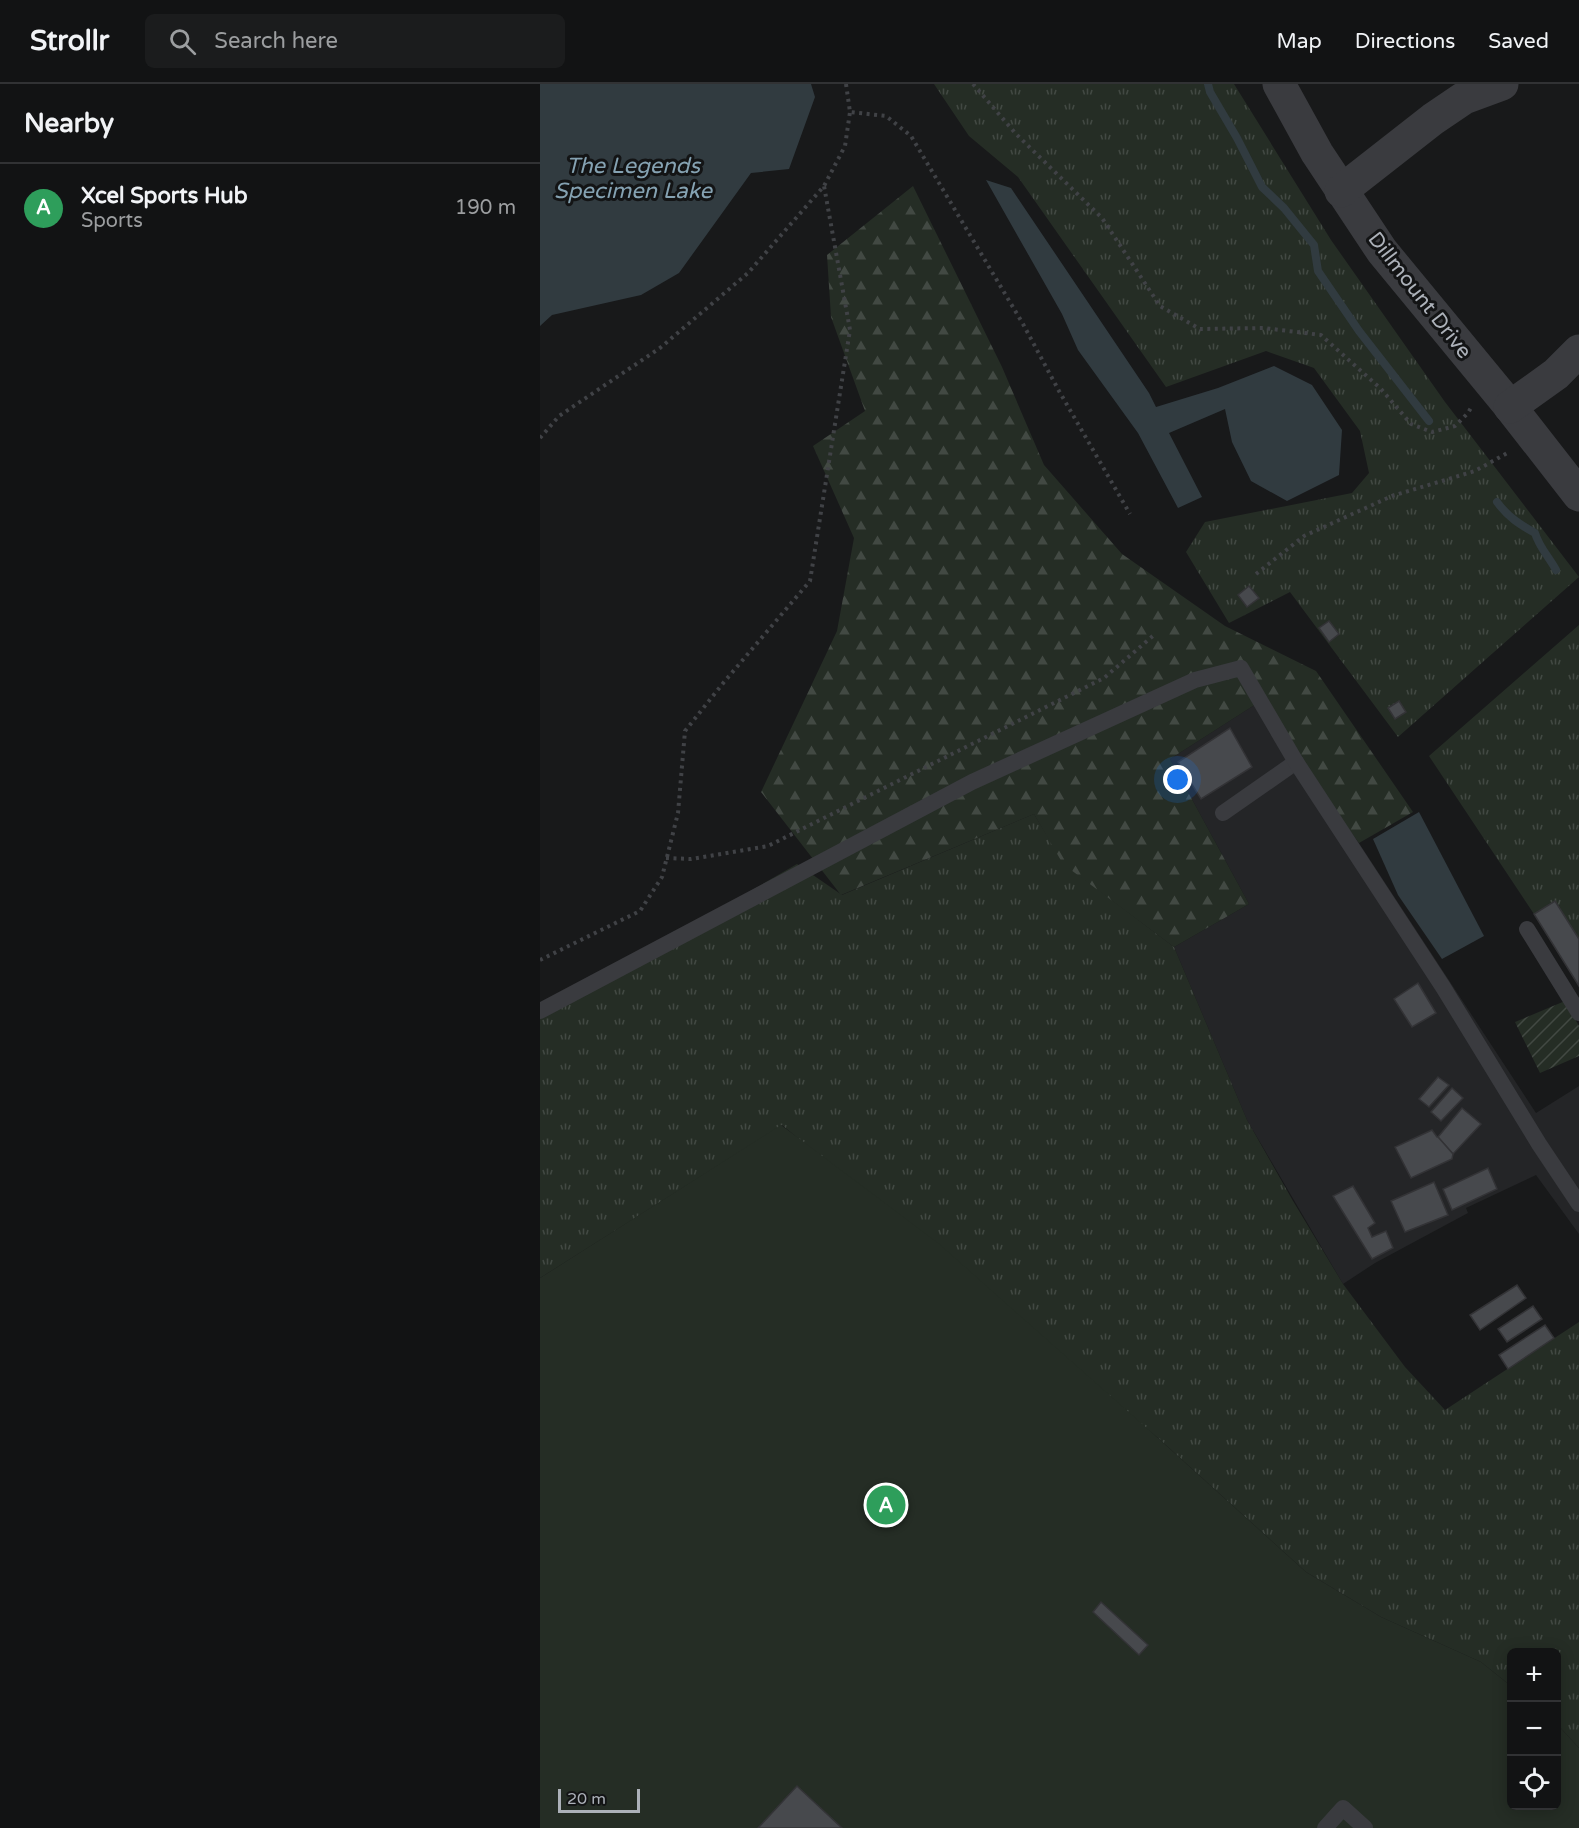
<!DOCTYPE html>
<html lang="en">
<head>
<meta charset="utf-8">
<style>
  :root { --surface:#121314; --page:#1b1c1d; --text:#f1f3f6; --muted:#9c9ea0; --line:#313234; --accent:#e69d44 }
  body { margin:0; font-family:"Varela Round",sans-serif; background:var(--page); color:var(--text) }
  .controls { position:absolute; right:18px; bottom:18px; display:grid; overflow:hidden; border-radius:9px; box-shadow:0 3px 15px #0003 }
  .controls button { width:54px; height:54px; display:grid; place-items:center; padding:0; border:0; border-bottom:2px solid var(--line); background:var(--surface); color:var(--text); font:30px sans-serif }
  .scale { position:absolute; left:18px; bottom:15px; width:82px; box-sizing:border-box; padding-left:6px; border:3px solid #acb1b9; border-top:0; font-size:16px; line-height:21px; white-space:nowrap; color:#acb1b9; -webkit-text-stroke:4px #131415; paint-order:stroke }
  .you { position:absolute; left:638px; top:696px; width:21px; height:21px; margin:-15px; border:4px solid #fff; border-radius:50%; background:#1a73e8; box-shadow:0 0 0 9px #1a73e833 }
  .badge { display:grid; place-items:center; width:39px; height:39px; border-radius:50%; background:var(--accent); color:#fff; font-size:20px; font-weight:700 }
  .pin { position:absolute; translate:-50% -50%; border:3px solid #fff; box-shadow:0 2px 6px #0006 }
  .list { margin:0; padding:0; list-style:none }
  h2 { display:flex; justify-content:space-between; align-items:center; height:78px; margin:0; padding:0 24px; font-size:26px }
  h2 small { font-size:20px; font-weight:400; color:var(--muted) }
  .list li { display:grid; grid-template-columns:39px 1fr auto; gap:18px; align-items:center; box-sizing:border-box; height:90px; padding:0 24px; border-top:2px solid var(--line) }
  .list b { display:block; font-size:22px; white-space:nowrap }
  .list p { margin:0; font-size:20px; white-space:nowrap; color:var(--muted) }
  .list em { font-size:20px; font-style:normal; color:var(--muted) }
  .icon { flex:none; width:33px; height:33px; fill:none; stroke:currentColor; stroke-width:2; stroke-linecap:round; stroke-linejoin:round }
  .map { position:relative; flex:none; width:1039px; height:1744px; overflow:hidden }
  header { display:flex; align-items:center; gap:36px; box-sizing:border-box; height:84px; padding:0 30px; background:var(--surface); border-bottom:2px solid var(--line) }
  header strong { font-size:28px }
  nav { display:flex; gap:33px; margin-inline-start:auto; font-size:21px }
  .search { width:420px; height:54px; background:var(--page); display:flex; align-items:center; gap:15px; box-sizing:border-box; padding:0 21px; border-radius:9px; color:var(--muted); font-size:22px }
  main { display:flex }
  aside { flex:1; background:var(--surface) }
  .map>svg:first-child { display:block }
  .built { fill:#242527 }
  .grass { fill:url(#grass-tufts) }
  .forest { fill:url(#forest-firs) }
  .garden { fill:url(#garden-furrows) }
  .pitch { fill:#252d25 }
  .water { fill:#313b40 }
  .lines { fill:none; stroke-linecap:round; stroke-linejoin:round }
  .stream { stroke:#313b40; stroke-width:8 }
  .building { fill:#47494d; stroke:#333336; stroke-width:1.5 }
  .path { stroke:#404246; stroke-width:4; stroke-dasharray:3 4.5; stroke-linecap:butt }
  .service { stroke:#3a3b3f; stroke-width:16 }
  .minor { stroke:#3a3b3f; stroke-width:33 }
  .labels { text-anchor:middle; stroke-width:6; stroke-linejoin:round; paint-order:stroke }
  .street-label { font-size:21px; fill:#acb1b9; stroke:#131415 }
  .water-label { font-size:22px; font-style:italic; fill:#85a2b2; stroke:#131415 }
</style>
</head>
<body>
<header>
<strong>Strollr</strong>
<div class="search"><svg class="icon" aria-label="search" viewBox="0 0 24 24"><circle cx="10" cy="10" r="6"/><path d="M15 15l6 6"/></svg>Search here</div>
<nav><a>Map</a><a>Directions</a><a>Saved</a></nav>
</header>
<main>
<aside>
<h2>Nearby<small></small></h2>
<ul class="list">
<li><span class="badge" style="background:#2e9e5b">A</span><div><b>Xcel Sports Hub</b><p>Sports</p></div><em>190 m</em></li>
</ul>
</aside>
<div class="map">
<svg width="1039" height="1744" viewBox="0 0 1039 1744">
  <defs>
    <pattern id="grass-tufts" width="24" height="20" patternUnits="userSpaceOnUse" patternTransform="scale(1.5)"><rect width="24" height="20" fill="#252d25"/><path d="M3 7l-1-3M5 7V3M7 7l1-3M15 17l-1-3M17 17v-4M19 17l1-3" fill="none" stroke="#424943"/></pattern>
    <pattern id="forest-firs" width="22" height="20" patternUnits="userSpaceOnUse" patternTransform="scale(1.5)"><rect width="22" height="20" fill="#252d25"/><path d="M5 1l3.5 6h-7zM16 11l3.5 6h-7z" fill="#424943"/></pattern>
    <pattern id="garden-furrows" width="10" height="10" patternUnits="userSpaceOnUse" patternTransform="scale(1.5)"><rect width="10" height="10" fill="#252d25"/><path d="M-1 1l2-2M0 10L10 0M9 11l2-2" fill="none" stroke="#424943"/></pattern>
  </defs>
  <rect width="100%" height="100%" fill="#18191a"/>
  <path class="built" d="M716,620L819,759L996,1029L1039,1002V1150L996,1091L926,1124L928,1129L835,1179L803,1200L707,1036L634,863L709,820L630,675Z"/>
  <g class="grass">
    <path d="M394,0H694L791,156L905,318L1039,493L858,653L750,508L689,539L646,468L665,438L812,409L829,389L820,347L774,284L726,267L626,303L478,93L429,52Z"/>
    <path d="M1039,541V902L994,830L889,672Z"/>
    <path d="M494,730L524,780L634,863L707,1036L753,1117L803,1200L865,1283L905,1326L1039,1238V1664L1017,1640V1568H972L971,1602L941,1578L841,1533L766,1488L618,1354L242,1041L0,1194V929L257,780L302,811Z"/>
  </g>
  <path class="forest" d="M373,102L462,283L504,381L582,470L685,542L776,587L873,728L819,759L716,620L630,675L709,820L634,863L523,780L494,730L301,811L221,708L297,547L314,454L273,362L325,327L291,233L287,171Z"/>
  <path class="garden" d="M1025,917L1039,942V972L1000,989L975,938Z"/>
  <path class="pitch" d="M241,1041L398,1159L618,1354L766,1488L841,1533L941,1578L971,1602L972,1722H1017V1640L1039,1664V1744H0V1194Z"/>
  <g class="water">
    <path d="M0,0H271L275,13L249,85L211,89L139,189L101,211L12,231L0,242Z"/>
    <path d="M446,96L471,104L609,309L616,323L678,304L734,282L772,301L802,346L799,391L747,417L711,397L692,358L685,325L629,349L662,413L638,424L598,349L538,266L522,230Z"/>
    <path d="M879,728L944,852L902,875L858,811L833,755Z"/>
  </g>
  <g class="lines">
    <g class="stream">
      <path d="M668,0L670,8L697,54L722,103L744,124L774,161L778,187L819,247L889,337"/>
      <path d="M957,418C968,433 979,440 995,449C999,463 1009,473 1016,486"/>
    </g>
  </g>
  <g class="building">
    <path d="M709,502L719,514L707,523L698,511Z"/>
    <path d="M789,537L799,550L789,558L779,544Z"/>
    <path d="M859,617L866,628L855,635L848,624Z"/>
    <path d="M690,644L712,683L661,715L638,678Z"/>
    <path d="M1015,817L1039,855V902L994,830Z"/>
    <path d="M878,899L896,929L872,943L854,915Z"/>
    <path d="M898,993L909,1001L889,1023L879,1015Z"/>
    <path d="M912,1004L923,1014L901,1037L891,1028Z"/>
    <path d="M922,1024L941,1040L913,1070L898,1053Z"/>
    <path d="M892,1046L897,1053H898L913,1070L912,1075L871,1094L855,1063Z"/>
    <path d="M948,1084L957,1105L912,1126L903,1105Z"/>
    <path d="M894,1098L908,1131L865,1148L851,1117Z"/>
    <path d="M813,1102L835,1139L828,1144L832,1153L846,1147L853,1164L832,1175L793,1112Z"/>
    <path d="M977,1201L986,1214L940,1246L930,1231Z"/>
    <path d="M993,1222L1002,1235L967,1258L958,1245Z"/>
    <path d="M1005,1241L1014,1254L968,1285L959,1271Z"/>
    <path d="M561,1518L608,1561L599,1571L553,1528Z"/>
    <path d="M257,1702L302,1744H218Z"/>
  </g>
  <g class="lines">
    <g class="path">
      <path d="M306,0L310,28L346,32L371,52L483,240L519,307L590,430"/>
      <path d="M433,0L476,50L562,134L620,222L660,245L724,244L781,251L841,305L871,340L892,348L915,342L928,329L932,322"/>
      <path d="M0,354L19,332L120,264L208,189L284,102L305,62L310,28"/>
      <path d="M716,490L764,452L852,412L935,387L969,368"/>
      <path d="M126,774L151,775L228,762L564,594L614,551"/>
      <path d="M0,876L100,827L122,793L138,729L145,647L184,598L270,497L310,246L284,102"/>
    </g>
    <g class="service">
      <path d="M683,729L756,678"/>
      <path d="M987,845L1039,929"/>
      <path d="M0,927L432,698L655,596L701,584L756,678L903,903L999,1060L1039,1120"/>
      <path d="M785,1744L803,1724L825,1744"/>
    </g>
    <g class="minor">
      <path d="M739,0L777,69L842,167L968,320L1039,411"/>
      <path d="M801,107L893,35L924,14L962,0"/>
      <path d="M970,323L1016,290L1039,267"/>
    </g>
  </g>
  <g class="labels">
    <g class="street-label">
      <text transform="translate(880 211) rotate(52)" y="7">Dillmount Drive</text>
    </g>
    <g class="water-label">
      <text x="93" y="89">The Legends<tspan x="93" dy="25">Specimen Lake</tspan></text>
    </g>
  </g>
</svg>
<div class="controls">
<button>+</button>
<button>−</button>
<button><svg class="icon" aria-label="locate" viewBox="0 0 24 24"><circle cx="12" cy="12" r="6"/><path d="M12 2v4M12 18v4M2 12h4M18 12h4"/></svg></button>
</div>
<div class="scale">20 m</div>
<div class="you"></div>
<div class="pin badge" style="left:346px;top:1421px;background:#2e9e5b">A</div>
</div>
</main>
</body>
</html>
